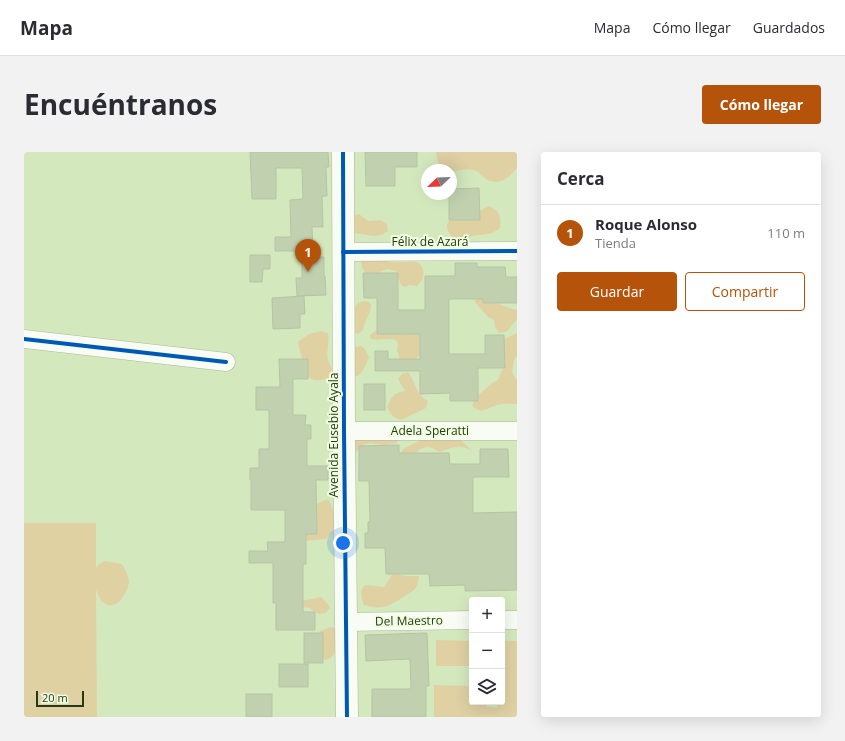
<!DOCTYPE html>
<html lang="es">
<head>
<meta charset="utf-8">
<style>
  :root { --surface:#fff; --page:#f2f2f3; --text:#2b2b33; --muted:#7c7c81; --line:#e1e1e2; --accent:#b45309 }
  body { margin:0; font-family:"Open Sans",sans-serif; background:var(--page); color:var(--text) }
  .controls { position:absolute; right:12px; bottom:12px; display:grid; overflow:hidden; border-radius:4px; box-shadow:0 4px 16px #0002 }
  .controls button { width:36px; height:36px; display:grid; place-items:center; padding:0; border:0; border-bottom:1px solid var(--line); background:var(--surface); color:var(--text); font:20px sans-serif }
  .compass { position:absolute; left:397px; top:12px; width:36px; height:36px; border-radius:50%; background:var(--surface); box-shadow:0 4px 16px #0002; rotate:247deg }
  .scale { position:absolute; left:12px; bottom:10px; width:48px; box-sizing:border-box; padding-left:4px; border:2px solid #2a381a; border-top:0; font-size:11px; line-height:14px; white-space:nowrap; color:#2a381a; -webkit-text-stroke:3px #efffe0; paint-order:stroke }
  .you { position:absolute; left:319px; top:391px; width:14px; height:14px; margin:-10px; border:3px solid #fff; border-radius:50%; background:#1a73e8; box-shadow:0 0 0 6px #1a73e833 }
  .badge { display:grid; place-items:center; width:26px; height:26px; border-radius:50%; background:var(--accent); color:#fff; font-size:13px; font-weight:700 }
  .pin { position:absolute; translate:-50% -33px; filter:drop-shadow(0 1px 2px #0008) }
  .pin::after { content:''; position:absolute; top:21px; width:14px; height:12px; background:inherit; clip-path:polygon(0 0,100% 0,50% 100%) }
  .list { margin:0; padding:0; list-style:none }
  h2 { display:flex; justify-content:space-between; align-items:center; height:52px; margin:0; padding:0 16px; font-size:17px }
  h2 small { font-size:13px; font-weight:400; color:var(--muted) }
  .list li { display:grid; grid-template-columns:26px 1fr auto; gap:12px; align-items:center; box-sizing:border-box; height:56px; padding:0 16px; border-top:1px solid var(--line) }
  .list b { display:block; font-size:15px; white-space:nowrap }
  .list p { margin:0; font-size:13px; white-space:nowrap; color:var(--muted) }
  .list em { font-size:13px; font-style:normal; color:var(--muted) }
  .actions { display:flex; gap:8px; padding:12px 16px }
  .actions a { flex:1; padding:9px 0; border:1px solid var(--accent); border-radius:4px; text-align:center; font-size:14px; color:var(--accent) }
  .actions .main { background:var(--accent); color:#fff }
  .icon { flex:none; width:22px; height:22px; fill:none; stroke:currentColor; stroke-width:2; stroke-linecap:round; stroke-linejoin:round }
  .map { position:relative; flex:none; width:493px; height:565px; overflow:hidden; border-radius:4px }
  header { display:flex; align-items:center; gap:24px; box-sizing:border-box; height:56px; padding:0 20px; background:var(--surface); border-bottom:1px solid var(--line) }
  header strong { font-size:19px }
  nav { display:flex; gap:22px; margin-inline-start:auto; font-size:14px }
  .intro { display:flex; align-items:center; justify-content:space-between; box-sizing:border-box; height:96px; padding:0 24px }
  h1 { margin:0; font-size:28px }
  .button { padding:10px 18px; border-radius:4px; background:var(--accent); color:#fff; font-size:14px; font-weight:700 }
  main { display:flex; gap:24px; padding:0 24px }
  aside { flex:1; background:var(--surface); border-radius:4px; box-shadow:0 4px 16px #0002 }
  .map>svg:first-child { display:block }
  .green { fill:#e0d1a3 }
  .building { fill:#c1d1af; stroke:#b5c5a4 }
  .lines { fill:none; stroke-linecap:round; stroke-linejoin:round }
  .minor-casing { stroke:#a9b998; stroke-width:19 }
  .tertiary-casing { stroke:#a9b998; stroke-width:23 }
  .minor { stroke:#f9fcf5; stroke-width:18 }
  .tertiary { stroke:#f9fcf5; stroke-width:22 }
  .cycleway-casing { stroke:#efffe0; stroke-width:6 }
  .cycleway { stroke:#0057b8; stroke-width:4 }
  .labels { text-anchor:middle; stroke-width:4; stroke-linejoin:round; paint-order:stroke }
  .street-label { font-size:12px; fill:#2a381a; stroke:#efffe0 }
</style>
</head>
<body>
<header>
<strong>Mapa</strong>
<nav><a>Mapa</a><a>Cómo llegar</a><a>Guardados</a></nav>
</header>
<div class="intro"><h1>Encuéntranos</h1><a class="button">Cómo llegar</a></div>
<main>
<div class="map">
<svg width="493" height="565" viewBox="0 0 493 565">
  <rect width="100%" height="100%" fill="#d4e8be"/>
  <g class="green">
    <path d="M412,0H493V16C485,26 475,35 462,27C458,24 456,21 452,19C444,16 435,18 427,20V18H420L414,11Z"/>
    <path d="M464,54C475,58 478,64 476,76C469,82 464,82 456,83C443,84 442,89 428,85C423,78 420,73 427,66L455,62L457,58Z"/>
    <path d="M335,62L344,69L357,68L363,72L364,79L358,83L350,84L330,81L322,66Z"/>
    <path d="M338,106C349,105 359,110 369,110C378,111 386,108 395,111C402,118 400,128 393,134L386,133L380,135L377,133L372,119L363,117L353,121L343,122C338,118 336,112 338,106Z"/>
    <path d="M456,146C470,149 480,155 493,158V168C484,175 488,180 474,181L471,175L470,168L464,165L450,149Z"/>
    <path d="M340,149L345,150L347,153C347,162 340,169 339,178L334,182L330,181C330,175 328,156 334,151C335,150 338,150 340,149Z"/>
    <path d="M371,177L377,183L383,179L397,181V203L391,207L377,211L373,198L374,192L372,188C363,185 354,190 346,186V183L351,179Z"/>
    <path d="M297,179L304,181C306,189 302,199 304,207C306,216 310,214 307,225C299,229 286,231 282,221C280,217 281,212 279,208C277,202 275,197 274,190L285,182Z"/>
    <path d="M493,181V204L490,208L488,221L493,228V252C486,252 479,251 473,253C462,256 459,263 448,254L450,247L468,231L474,228L482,209L476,189Z"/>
    <path d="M337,194L340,196L345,205C341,215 339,223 328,226L330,195Z"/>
    <path d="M384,220C392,231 392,243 404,249L402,256L377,268C369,266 366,262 363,255C368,245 369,241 381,239L374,227L378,222Z"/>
    <path d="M430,277L438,289L448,299C435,291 428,296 415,300C405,293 399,293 391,302L376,304L379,297L397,288H410Z"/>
    <path d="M332,284H374L373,291L360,293L346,291L340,293L330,302L327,289Z"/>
    <path d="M304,347C309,355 313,367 310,376C309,380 305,384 302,387L281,389L275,370L292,352Z"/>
    <path d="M0,371H72V416L74,413L80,409L98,412C101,418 105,424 105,430C104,441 92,460 80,451C75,448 74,441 72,438L73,565H0Z"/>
    <path d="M374,422L381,424H395C394,438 389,439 379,445C364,455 358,458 340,453L338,447L337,439L341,433L360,435L368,423Z"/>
    <path d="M297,445L304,452L306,456L301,461L295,462L289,459L286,456L276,455L277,449Z"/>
    <path d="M307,475L314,477C313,487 315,506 301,508C297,500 291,488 296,479Z"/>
    <path d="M412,488L448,489V514H412Z"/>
    <path d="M478,489H493V565H410V533L448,534V550H463V555L473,556V550H478Z"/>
  </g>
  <g class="building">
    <path d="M226,0H304L305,15H302L303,44H298L299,75H288L289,99H251V85H267L266,48L279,47L278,16H252V47H228Z"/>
    <path d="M341,0H393V15H371V34H342Z"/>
    <path d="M455,36L456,68H425V42H427V37Z"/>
    <path d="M226,103H246V117H239L238,130H226Z"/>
    <path d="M300,105V124H301L302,143L273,144L272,126H278V106Z"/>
    <path d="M431,111H453V115H481L482,125H493V151H459V147H425V202H461V183H480L481,216H454V249H426V241L396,242V219H351V199H364V207H396V182H353V146H340L339,121H374V158H401V124H431Z"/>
    <path d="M280,144L281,162H276V176L249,177L248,146Z"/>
    <path d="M255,207H284V227H269V263H282L281,273H287V287H283V314H304V328H292L293,382H282V412H279V460H291V478H252V451H249V411H225V399H244L243,390H261V358H227V328H226V316H235V297H245V258H232V235H256Z"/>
    <rect x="340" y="232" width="21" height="26"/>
    <path d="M375,293V301H425L426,312H456V297H484L485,325H449V361L493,360V438L441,439V433L406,434L405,422H362L361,396H341V381H344V370H346L345,329H335V294Z"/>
    <rect x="280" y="481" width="19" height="30"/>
    <path d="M403,481L405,534H402V565H348V537H387L386,507L342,509L341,483Z"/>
    <rect x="255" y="512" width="29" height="23"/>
    <rect x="222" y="542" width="26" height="23"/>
  </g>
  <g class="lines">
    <g class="minor-casing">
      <g id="minor">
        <path d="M319,100L493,99"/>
        <path d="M0,187L202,210"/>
        <path d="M320,279H493"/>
        <path d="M478,468H493"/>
        <path d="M322,470L448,468"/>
      </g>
    </g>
    <g class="tertiary-casing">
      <path id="tertiary" d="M319,0L320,279L323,565"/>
    </g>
    <use href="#minor" class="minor"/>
    <use href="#tertiary" class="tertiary"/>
    <g class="cycleway-casing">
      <g id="cycleway">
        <path d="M319,0L320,279L323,565"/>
        <path d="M319,100L493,99"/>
        <path d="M0,187L202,210"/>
      </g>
    </g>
    <use href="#cycleway" class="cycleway"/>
  </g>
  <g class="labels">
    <g class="street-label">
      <text x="406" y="94">Félix de Azará</text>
      <text x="406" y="283">Adela Speratti</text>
      <text transform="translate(310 283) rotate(-90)" y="4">Avenida Eusebio Ayala</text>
      <text transform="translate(385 469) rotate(-1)" y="4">Del Maestro</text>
    </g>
  </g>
</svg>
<div class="controls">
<button>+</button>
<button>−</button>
<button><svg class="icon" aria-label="layers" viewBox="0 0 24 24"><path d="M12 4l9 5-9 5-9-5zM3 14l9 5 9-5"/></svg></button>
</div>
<svg class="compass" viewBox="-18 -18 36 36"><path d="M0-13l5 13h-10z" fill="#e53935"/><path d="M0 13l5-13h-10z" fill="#7c7c81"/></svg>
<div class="scale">20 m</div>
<div class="you"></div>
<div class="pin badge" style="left:284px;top:120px">1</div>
</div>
<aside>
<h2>Cerca<small></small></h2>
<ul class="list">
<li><span class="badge">1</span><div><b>Roque Alonso</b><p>Tienda</p></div><em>110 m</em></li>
</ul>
<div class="actions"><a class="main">Guardar</a><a>Compartir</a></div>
</aside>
</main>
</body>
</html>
